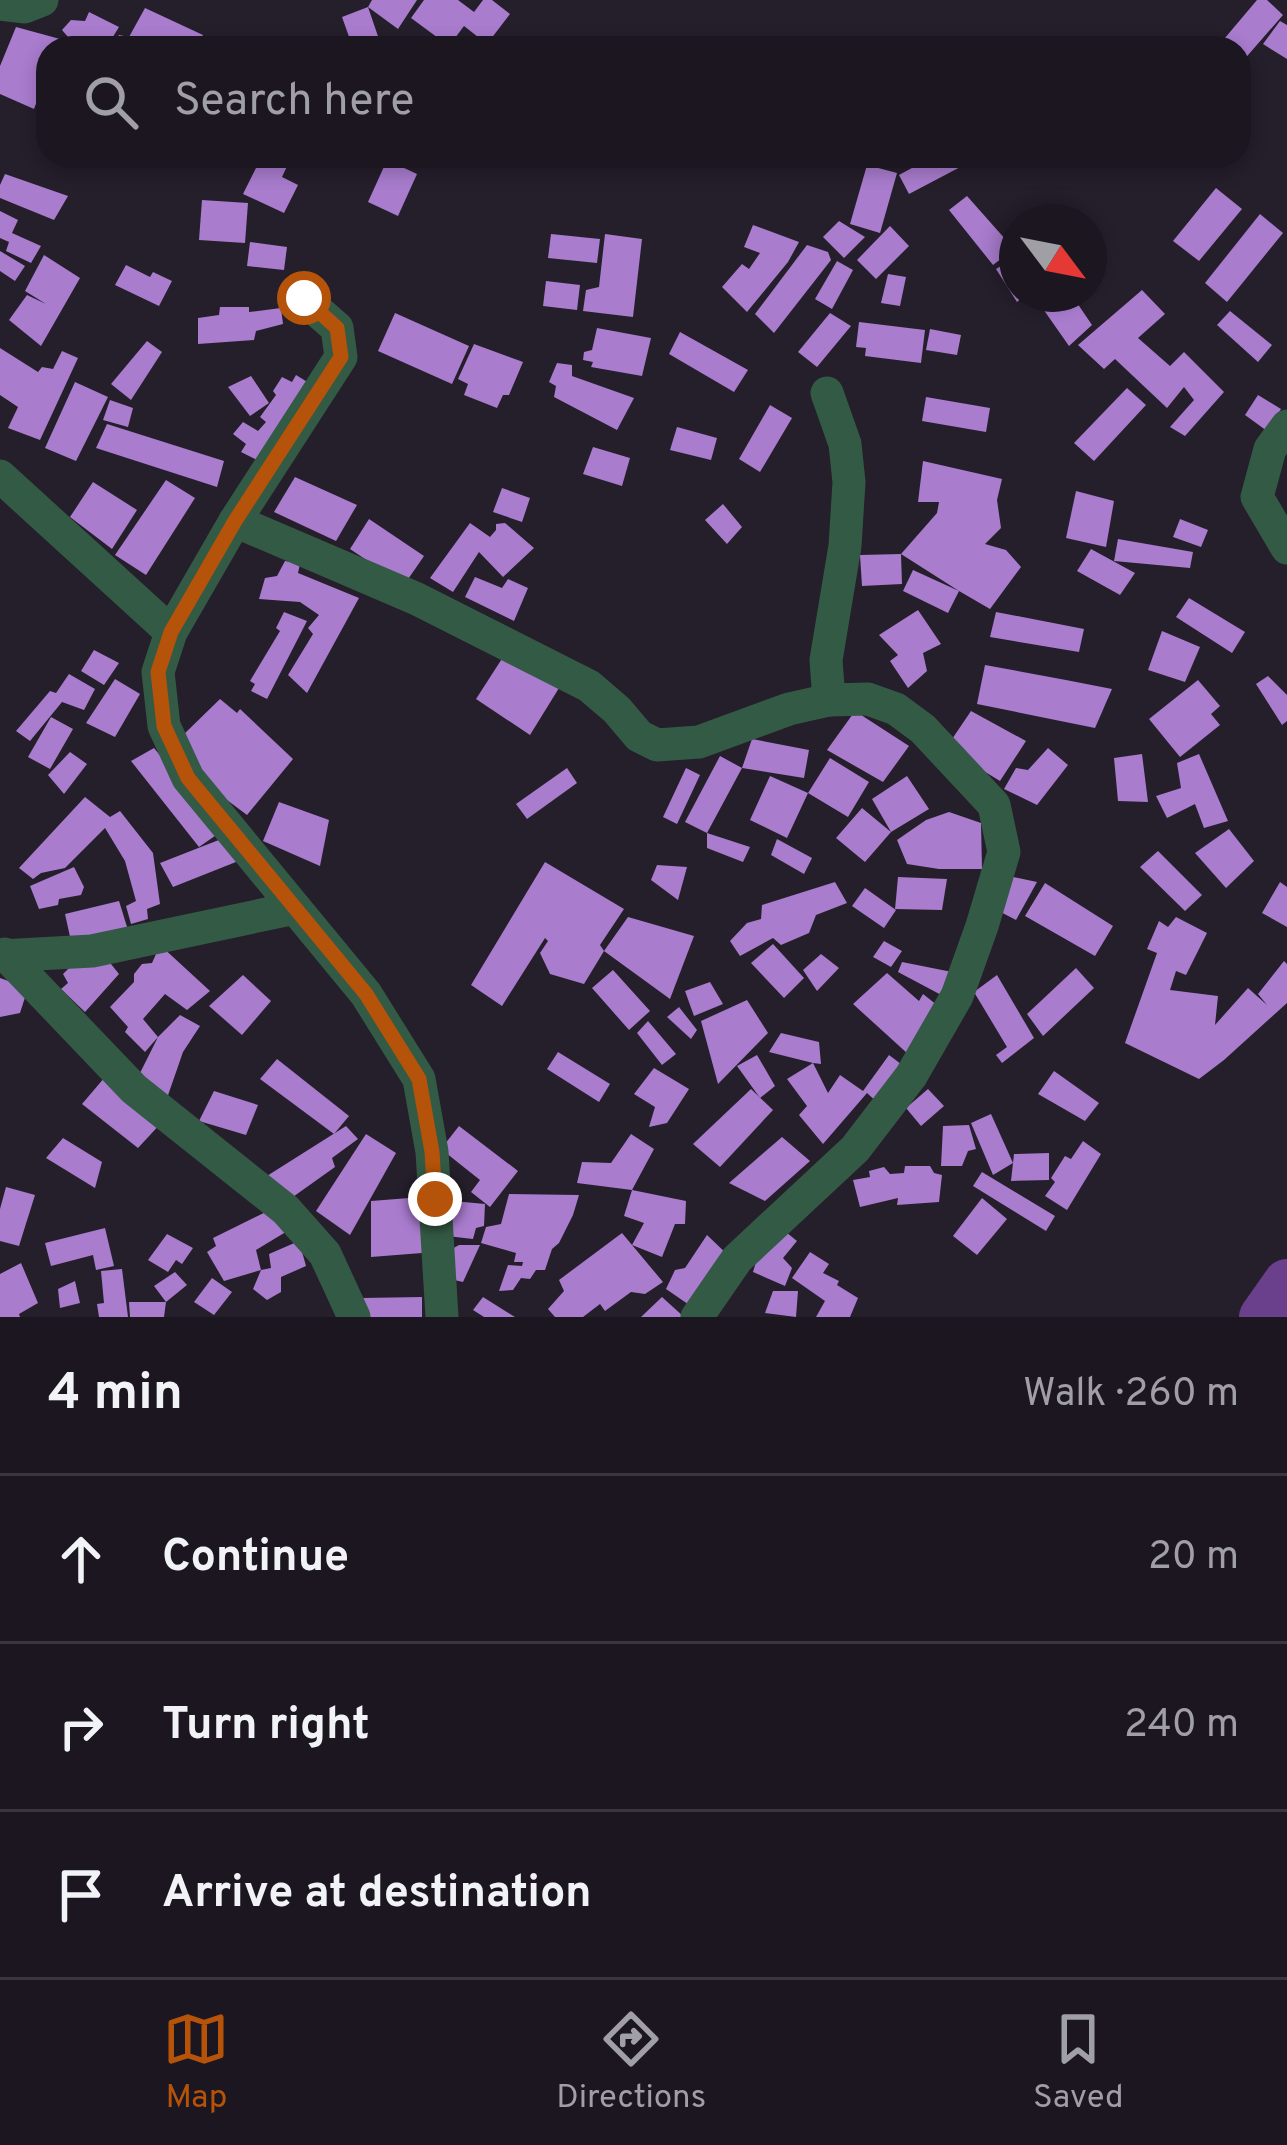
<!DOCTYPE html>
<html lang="en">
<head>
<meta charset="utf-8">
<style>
  :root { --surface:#1c1620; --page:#29232d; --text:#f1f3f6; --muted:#a09fa5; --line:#3a353e; --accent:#b45309 }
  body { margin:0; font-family:Overpass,sans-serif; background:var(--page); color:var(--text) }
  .compass { position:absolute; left:999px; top:204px; width:108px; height:108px; border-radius:50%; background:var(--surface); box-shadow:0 6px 18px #0003; rotate:122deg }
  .stop { position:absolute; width:36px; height:36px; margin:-27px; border:9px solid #b45309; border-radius:50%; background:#fff }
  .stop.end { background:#b45309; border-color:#fff; box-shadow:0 3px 12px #0008 }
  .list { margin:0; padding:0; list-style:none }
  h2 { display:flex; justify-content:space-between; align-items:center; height:156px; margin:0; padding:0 48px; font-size:51px }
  h2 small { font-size:39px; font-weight:400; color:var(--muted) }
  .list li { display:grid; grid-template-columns:78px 1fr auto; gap:36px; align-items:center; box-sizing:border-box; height:168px; padding:0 48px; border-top:3px solid var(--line) }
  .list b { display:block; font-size:45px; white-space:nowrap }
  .list em { font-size:39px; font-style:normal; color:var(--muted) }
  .icon { flex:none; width:66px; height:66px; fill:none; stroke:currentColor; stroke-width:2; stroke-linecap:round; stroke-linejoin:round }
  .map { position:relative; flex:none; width:1287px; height:1317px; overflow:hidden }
  .search { position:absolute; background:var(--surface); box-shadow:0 6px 18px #0003; left:36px; right:36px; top:36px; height:132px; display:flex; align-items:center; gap:30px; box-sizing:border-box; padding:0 42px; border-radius:36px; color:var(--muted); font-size:45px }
  .sheet { height:660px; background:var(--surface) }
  nav { display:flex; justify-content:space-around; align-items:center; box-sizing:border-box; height:168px; border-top:3px solid var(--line); background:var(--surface); font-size:33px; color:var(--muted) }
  nav a { display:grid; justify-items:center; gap:6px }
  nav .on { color:var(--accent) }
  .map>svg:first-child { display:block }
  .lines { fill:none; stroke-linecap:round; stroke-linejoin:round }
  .river { stroke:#6a3f8b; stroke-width:48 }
  .building { fill:#a97cce }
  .minor { stroke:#335a44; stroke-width:33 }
  .route { stroke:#b45309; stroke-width:15 }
</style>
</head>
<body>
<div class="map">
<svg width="1287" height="1317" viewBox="0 0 1287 1317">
  <rect width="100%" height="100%" fill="#251e2b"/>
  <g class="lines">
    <path class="river" d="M1263,1317L1287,1283"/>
  </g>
  <g class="building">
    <path d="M372,0H417L398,29L368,7L382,48H353L342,17L368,7Z"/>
    <path d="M424,0H458L474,12L483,0H492L510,14L487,44L464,26L449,46L411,18Z"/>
    <path d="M1257,0H1267L1283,15L1242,62L1239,59V48H1224L1219,45Z"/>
    <path d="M145,8L203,35L198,48H110L119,35L129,37Z"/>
    <path d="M89,12L119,27L106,48H61L68,37L62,30L71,20L85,21Z"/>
    <path d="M1280,21L1287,25V59L1263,44Z"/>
    <path d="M16,27L60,39L57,48H48V72L34,109L0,94V66Z"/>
    <path d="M262,156H283L290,160L282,177L298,185L284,213L243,194Z"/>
    <path d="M934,156H962L966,164L909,194L899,175Z"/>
    <path d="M387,160L417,174L398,216L368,202Z"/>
    <path d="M867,165L897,173L880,233L850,224Z"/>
    <path d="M5,174L68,196L54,220L0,198V185Z"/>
    <path d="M1216,188L1242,209L1199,261L1173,241Z"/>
    <path d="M967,196L1014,249L993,265L949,210Z"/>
    <path d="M202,200L248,203L245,243L199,240Z"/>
    <path d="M0,211L18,220L12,233L41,246L31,263L6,251L9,242L0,238Z"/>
    <path d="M1260,214L1283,233L1227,302L1205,283Z"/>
    <path d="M839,221L865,237L844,258L823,237Z"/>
    <path d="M753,225L799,242L788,262L747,312L722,287L742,264L749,269L760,253L744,247Z"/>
    <path d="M890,226L909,246L876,279L857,260Z"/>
    <path d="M551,234L600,239L597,263L548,258Z"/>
    <path d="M605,234L642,239L633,317L583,311L586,290L599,287Z"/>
    <path d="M250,242L287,247L284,270L247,266Z"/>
    <path d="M807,245L828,252L831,260L774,333L755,314Z"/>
    <path d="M0,251L25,266L15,281L0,271Z"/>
    <path d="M44,255L80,278L41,346L9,320L27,295L46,304L25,291Z"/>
    <path d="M837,261L853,270L832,309L815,299Z"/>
    <path d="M1006,263L1017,280V294H1026L1017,302L996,269Z"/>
    <path d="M126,265L150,277L153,272L172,281L159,306L115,285Z"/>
    <path d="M888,274L906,277L900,306L881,303Z"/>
    <path d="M546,281L580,285L577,310L543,306Z"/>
    <path d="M1142,290L1165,314L1138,338L1170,366L1184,352L1224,392L1185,436L1170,427L1194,400L1184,387L1167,408L1115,359L1104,369L1078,345Z"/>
    <path d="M1042,294H1071L1092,325L1069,346L1041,306L1048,301Z"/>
    <path d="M220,307H249V312L281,308L283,324L256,331L254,340L198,344V318L219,315Z"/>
    <path d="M1230,311L1272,345L1258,362L1217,325Z"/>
    <path d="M395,313L469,346L452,384L378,351Z"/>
    <path d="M830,313L851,326L817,367L798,352Z"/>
    <path d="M859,322L925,330L921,363L865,356L866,348L856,347Z"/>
    <path d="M597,328L651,338L642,376L591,367L593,362L583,360L584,352L592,350Z"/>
    <path d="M930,329L961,335L957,355L926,350Z"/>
    <path d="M680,332L748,370L734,392L669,354Z"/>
    <path d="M147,341L162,352L131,400L111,384Z"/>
    <path d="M474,344L523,362L509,395H503L497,408L464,395L468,384L458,379Z"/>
    <path d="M0,348L38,372L42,367L53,369L62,351L78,358L40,440L8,428L18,407L0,395Z"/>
    <path d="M557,363L572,365V376L634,398L617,430L554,397L556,386L549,382Z"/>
    <path d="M296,375L309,383L261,462L241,452L246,444L233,434L243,422L258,431L266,422L260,417L276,395L273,391L282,377L292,382Z"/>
    <path d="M251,376L269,403L250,416L228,387Z"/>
    <path d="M75,382L108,397L76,461L45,448Z"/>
    <path d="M1127,388L1146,405L1094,461L1074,443Z"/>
    <path d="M1258,395L1281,409L1267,431L1245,415Z"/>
    <path d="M926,397L990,408L986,432L922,421Z"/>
    <path d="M110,400L133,408L128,427L103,420Z"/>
    <path d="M770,405L792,418L760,472L739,459Z"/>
    <path d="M107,424L224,461L217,487L96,448Z"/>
    <path d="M677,427L717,438L711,460L670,450Z"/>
    <path d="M593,447L630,458L622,486L583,474Z"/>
    <path d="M923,461L1002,479L997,500L1001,528L985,544L1006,550L1021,567L990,609L959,591L948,613L903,591L913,570L959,591L901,554L937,513L939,502H918Z"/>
    <path d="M295,477L357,505L336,541L274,512Z"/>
    <path d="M166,480L195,498L146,575L115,555Z"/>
    <path d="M93,482L137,510L112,549L70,517Z"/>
    <path d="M502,488L530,498L522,522L493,512Z"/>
    <path d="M1076,491L1114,501L1106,547L1066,538Z"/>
    <path d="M723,504L742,527L727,544L705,520Z"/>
    <path d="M369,519L424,556L404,585L350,549Z"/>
    <path d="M1180,519L1208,530L1201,547L1173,537Z"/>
    <path d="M470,523L490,537L496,530V524L505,523L534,548L503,577L479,552L453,592L430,578Z"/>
    <path d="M1118,539L1193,552L1190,568L1114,561Z"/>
    <path d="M1091,549L1135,573L1120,595L1077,571Z"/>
    <path d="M901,554L902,584L862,586L860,555Z"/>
    <path d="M285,561L300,564L298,573L359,598L307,693L288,675L313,634L308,628L319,615L300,602L259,599L265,578L277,576Z"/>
    <path d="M475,577L502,588L508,579L528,588L514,621L465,597Z"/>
    <path d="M1189,598L1245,632L1232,653L1176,617Z"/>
    <path d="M918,610L941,644L923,653L927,671L908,688L890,661L898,655L879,635Z"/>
    <path d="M284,612L307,621L267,699L251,691L255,684L250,681L280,631L276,628Z"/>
    <path d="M996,612L1084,629L1079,652L990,637Z"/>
    <path d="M1162,631L1200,647L1185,682L1148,670Z"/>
    <path d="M94,650L119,663L104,685L81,671Z"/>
    <path d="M505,654L559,688L530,735L476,699Z"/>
    <path d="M985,665L1066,680L1112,689L1095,728L977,704Z"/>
    <path d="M69,674L95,689L84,710L62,702L30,741L16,731L50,691L56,693Z"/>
    <path d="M1268,676L1287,695V721L1282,725L1256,684Z"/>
    <path d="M115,679L140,694L115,737L86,723Z"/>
    <path d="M1198,680L1220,706L1211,714L1220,725L1180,757L1149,719Z"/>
    <path d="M220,699L237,713L240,709L293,759L247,815L223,797L218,799L180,738Z"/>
    <path d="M855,711L909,746L883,782L827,750Z"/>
    <path d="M971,711L1026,741L1000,781L946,748Z"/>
    <path d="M51,717L73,729L50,769L28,757Z"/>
    <path d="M752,739L809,750L804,778L742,768Z"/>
    <path d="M154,748L222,831L199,847L131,761Z"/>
    <path d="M1048,748L1068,765L1037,805L1004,789L1016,768L1028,770Z"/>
    <path d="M70,752L87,764L64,794L48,775Z"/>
    <path d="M1142,754L1148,802L1118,801L1114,758Z"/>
    <path d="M1199,754L1228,821L1204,828L1195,804L1167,818L1156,796L1181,788L1177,763Z"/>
    <path d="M720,756L742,768L707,833L685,822Z"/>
    <path d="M830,758L869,782L848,817L808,793L787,838L750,820L770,776L808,793Z"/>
    <path d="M567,768L577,783L527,819L516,804Z"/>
    <path d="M686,768L700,775L677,824L663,817Z"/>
    <path d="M907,776L929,809L891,832L865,862L836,838L862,808L891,832L872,799Z"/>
    <path d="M85,797L110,817L120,811L153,853L160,904L147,909L148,919L131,924L126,906L136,901L125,861L105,828L65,868L41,873L33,879L19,868Z"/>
    <path d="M279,802L329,820L320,866L263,841Z"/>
    <path d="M949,812L981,823L982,869H939L907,864L897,840L926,820Z"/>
    <path d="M1229,829L1254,861L1226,888L1195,853Z"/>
    <path d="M707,833L750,847L743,862L707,848Z"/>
    <path d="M229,836L241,860L173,887L160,863Z"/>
    <path d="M777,839L812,858L804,874L771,855Z"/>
    <path d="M1158,851L1202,895L1185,911L1140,867Z"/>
    <path d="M545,862L624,909L600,945L604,951L584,984L550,974L540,953L548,941L545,938L502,1006L471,985Z"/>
    <path d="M657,865L687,867L678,900L651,880Z"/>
    <path d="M74,867L84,887L81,895L59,899L58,905L39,909L30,886Z"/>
    <path d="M1004,875L1037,882L1016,920L989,906Z"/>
    <path d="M898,877L947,879L942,910L895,909Z"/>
    <path d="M835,882L847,903L816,915L809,933L781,945L773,938L740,956L730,941L747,923L761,919L762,905Z"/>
    <path d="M1280,882L1287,887V927L1262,913Z"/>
    <path d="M1045,883L1113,926L1095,956L1025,916Z"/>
    <path d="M865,888L896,910L884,928L852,906Z"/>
    <path d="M119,901L128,930L72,946L65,914Z"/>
    <path d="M628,917L694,936L670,999L604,951Z"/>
    <path d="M1176,917L1207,933L1186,975L1176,971L1170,990L1218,996L1215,1025L1248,988L1267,1005L1258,994L1284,961L1287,964V1003L1224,1060L1199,1079L1125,1043L1157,953L1147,949L1159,921L1168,927Z"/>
    <path d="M884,941L902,951L891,967L873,957Z"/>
    <path d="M773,944L804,978L784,998L751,963Z"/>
    <path d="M160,945L210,991L187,1010L165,994L143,1019L158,1037L180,1015L200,1026L183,1052L166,1101L138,1077L158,1037L145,1052L125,1032L128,1027L110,1007L134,982V974L142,964L152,963Z"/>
    <path d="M103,954L119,974L85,1012L61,989L68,983L63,974L78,959Z"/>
    <path d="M821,954L839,968L817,991L803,970Z"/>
    <path d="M902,962L957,973L945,997L898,972Z"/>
    <path d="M1076,968L1094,988L1043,1036L1027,1014Z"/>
    <path d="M613,970L650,1011L629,1030L592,988Z"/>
    <path d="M887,973L919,1001L923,994L942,1009L908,1054L853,1004Z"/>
    <path d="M243,975L271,1001L242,1035L209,1006Z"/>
    <path d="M997,975L1034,1038L1002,1063L996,1055L1007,1047L974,992Z"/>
    <path d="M0,978L28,988L20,1013L0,1017Z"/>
    <path d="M710,982L723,1004L694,1016L685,991Z"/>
    <path d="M747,1000L768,1033L718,1084L701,1021Z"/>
    <path d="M679,1007L697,1030L691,1039L667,1017Z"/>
    <path d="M648,1021L676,1054L662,1065L637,1033Z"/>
    <path d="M781,1033L819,1042L821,1064L813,1063L828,1093L840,1075L863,1091L889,1055L905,1067L879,1104L867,1093L823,1144L799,1115L807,1106L787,1079L813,1063L769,1052Z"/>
    <path d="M558,1052L610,1084L599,1102L547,1069Z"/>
    <path d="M757,1055L775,1086L760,1098L737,1066Z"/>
    <path d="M277,1059L349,1116L334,1134L260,1079Z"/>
    <path d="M654,1068L689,1089L667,1123L649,1127L655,1107L634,1094Z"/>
    <path d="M1054,1071L1099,1103L1085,1121L1038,1094Z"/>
    <path d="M105,1077L163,1121L138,1148L82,1104Z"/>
    <path d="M751,1089L773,1110L720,1167L693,1144Z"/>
    <path d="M928,1089L944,1106L921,1126L906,1108Z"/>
    <path d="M214,1091L258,1105L246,1135L199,1121Z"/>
    <path d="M991,1114L1013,1163L993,1175L971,1123Z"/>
    <path d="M969,1125L976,1149L968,1151L962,1166H941L943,1126Z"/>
    <path d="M346,1126L358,1139L332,1158L335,1167L283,1204L259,1181Z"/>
    <path d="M459,1126L518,1171L490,1207L471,1192L480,1180L441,1149Z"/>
    <path d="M366,1134L396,1153L350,1235L316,1211Z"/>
    <path d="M631,1134L654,1149L632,1190L577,1183L582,1162L611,1163Z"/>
    <path d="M782,1137L810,1161L765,1201L729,1183Z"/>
    <path d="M63,1138L102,1162L95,1188L46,1158Z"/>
    <path d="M1083,1141L1101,1154L1067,1210L1045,1196L1055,1182L1051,1178L1065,1156L1071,1159Z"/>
    <path d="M1049,1153V1180L1011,1181L1014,1154Z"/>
    <path d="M905,1166H930L934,1173L942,1175L939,1202L897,1205L898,1198L860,1207L853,1180L870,1177L869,1171L884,1167L890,1174L904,1173Z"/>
    <path d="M982,1172L1055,1216L1046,1231L973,1186Z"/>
    <path d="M6,1187L35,1195L19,1246L0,1241V1209Z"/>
    <path d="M632,1190L686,1201L685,1224H675L662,1257L632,1245L644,1223L624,1216Z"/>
    <path d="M509,1194L579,1195L573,1215L559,1243L552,1249L545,1270H536L530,1279L521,1278L513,1290L499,1291L508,1265L522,1266L523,1262H514L516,1253L481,1243L486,1227L501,1224Z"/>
    <path d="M422,1197V1253L371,1257V1201Z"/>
    <path d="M982,1198L1007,1219L977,1255L953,1236Z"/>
    <path d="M453,1201L485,1204L484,1226L476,1228L473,1239L447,1236Z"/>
    <path d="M274,1208L294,1227L256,1250L261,1270L224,1281L207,1252L216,1246L213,1238Z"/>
    <path d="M105,1228L114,1266L96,1270L93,1255L51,1266L45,1243Z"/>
    <path d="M781,1228L797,1241L783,1258L792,1268L785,1286L753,1272L756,1262Z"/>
    <path d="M622,1233L663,1282L645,1294L631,1292L605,1311L600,1304L583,1317H555L548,1309L564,1291L559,1280Z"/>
    <path d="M167,1234L193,1248L182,1264L176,1260L168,1272L148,1260Z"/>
    <path d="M707,1235L730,1257L698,1311L666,1289L675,1270L685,1268Z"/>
    <path d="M299,1241L306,1266L281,1277V1292L267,1300L253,1289L261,1270L271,1268L269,1254Z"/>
    <path d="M459,1245H480L463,1282L445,1278L450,1250Z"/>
    <path d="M810,1252L829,1264L823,1273L839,1281L837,1285L858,1298L850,1317H816L825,1301L792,1278Z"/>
    <path d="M21,1263L38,1303L19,1314L20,1317H0V1274Z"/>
    <path d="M122,1269L128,1317H99L97,1304L104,1303L101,1271Z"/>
    <path d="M175,1272L187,1285L166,1302L154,1286Z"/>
    <path d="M212,1278L232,1292L214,1315L194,1302Z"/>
    <path d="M75,1281L80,1303L60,1308L58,1289Z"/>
    <path d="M773,1291H798L796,1317L765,1313Z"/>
    <path d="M422,1297V1317H362V1298Z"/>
    <path d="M483,1297L515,1317H484L473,1310Z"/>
    <path d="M662,1297L684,1317H641Z"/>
    <path d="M129,1302H166L164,1317H130Z"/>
  </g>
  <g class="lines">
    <g class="minor">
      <path d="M0,4L24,7L42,0"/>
      <path d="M304,299L337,328L341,357L235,521L171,632L158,672L164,726L188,778L366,994L419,1079L432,1152L442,1317"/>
      <path d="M827,393L845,444L849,482L845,546L826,660L829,700"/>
      <path d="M1287,426L1270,449L1257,497L1287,548"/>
      <path d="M0,476L171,632"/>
      <path d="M235,521L417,599L589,686L617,710L639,736L657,745L699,742L789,709L829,700L868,699L896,709L923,729L994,805L1004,852L982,926L957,996L911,1076L855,1149L737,1259L697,1317"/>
      <path d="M5,954L134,1089L286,1210L325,1254L354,1317"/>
      <path d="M0,956L92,951L295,908"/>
    </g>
  </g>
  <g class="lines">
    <path class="route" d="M304,298L337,328L341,357L235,521L171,632L158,672L164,726L188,778L366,994L419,1079L432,1152L435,1199"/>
  </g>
</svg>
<svg class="compass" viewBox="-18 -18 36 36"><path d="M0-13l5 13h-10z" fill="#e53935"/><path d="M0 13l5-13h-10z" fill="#a09fa5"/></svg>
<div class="stop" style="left:304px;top:298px"></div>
<div class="stop end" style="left:435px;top:1199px"></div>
<div class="search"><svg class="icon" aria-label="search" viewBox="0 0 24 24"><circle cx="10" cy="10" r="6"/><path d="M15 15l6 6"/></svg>Search here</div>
</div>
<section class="sheet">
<h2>4 min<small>Walk · 260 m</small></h2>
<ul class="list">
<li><svg class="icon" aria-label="ahead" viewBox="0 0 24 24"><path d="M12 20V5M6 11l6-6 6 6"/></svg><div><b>Continue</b></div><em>20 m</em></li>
<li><svg class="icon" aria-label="right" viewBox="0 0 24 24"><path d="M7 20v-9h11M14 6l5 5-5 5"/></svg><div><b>Turn right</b></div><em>240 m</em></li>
<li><svg class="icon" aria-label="arrive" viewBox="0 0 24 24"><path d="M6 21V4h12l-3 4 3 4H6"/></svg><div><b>Arrive at destination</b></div></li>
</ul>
</section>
<nav>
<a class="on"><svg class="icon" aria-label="map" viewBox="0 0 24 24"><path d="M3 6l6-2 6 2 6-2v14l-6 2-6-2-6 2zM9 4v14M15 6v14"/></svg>Map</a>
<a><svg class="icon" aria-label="directions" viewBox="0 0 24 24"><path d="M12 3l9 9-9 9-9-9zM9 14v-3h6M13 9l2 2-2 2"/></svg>Directions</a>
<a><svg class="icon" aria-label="saved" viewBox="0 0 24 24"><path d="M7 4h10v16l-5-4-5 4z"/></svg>Saved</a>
</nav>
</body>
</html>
